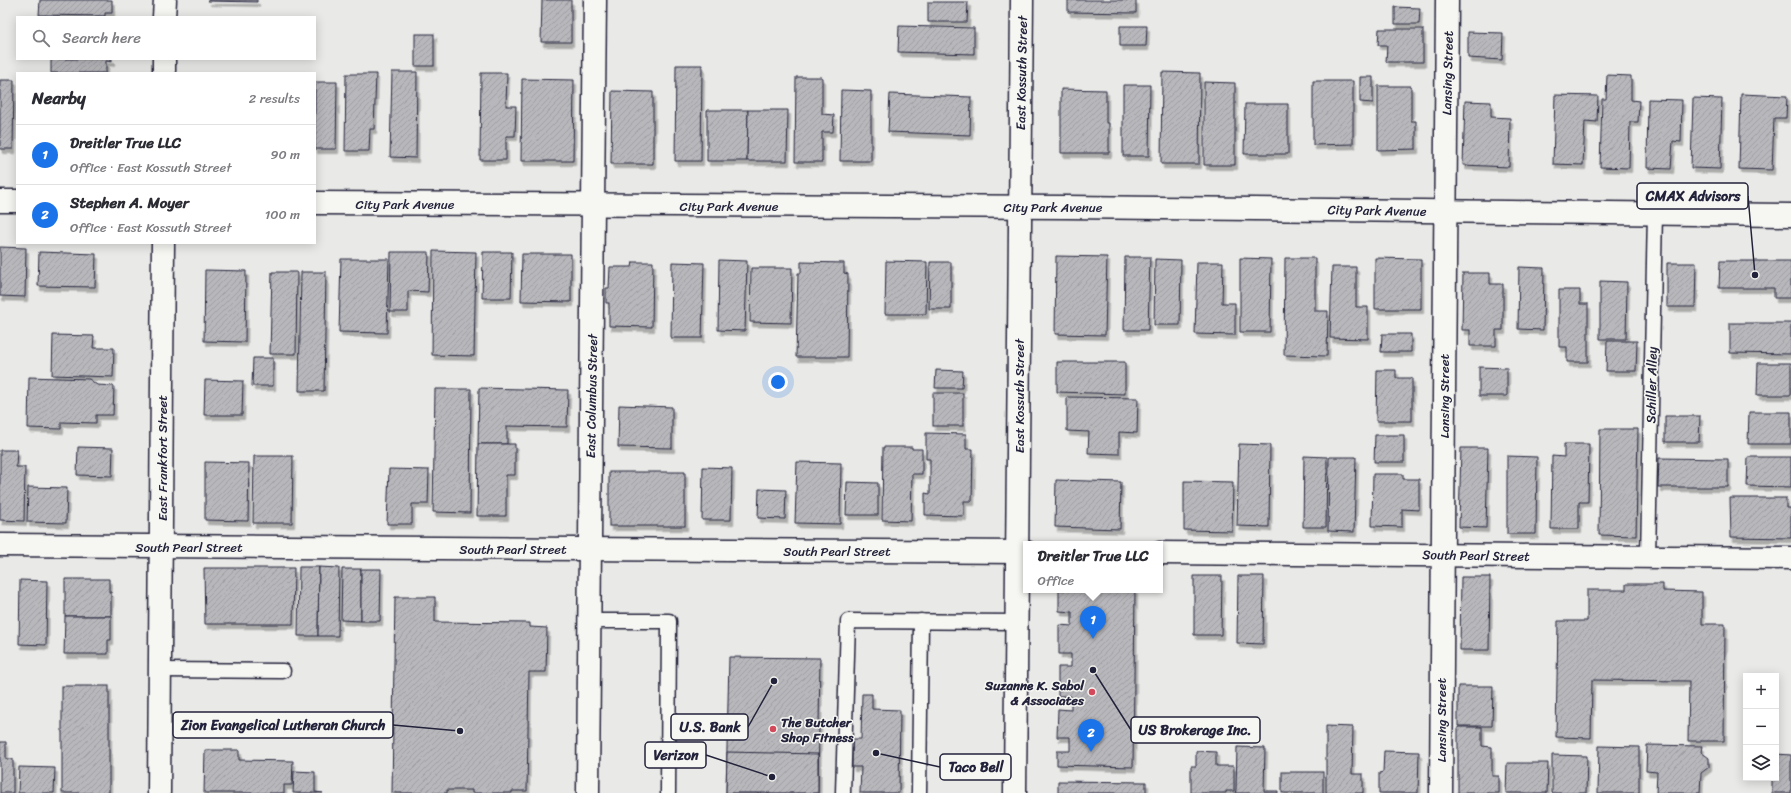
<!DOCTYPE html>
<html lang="en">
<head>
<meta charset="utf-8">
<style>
  :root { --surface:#fff; --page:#f2f2f3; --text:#2b2b33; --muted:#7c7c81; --line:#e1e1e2; --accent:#1a73e8 }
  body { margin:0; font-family:Sriracha,sans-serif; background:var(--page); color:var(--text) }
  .controls { position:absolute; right:12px; bottom:12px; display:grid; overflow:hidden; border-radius:0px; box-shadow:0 2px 10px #0003 }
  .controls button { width:36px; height:36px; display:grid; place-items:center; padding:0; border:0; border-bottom:1px solid var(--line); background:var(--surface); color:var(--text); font:20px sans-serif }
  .you { position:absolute; left:778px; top:382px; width:14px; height:14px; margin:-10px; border:3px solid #fff; border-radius:50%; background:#1a73e8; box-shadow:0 0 0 6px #1a73e833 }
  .badge { display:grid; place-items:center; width:26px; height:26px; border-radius:50%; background:var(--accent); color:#fff; font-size:13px; font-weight:700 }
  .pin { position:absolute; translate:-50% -33px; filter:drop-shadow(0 1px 2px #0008) }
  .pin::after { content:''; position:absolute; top:21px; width:14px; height:12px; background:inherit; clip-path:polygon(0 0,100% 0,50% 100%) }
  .popup { position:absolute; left:1023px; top:541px; width:140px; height:52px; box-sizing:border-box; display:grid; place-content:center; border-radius:0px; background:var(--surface); filter:drop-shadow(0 1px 3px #0005); font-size:13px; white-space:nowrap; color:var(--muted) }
  .popup b { font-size:15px; color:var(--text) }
  .popup::after { content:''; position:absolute; left:50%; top:100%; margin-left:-8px; border:8px solid transparent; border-top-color:var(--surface) }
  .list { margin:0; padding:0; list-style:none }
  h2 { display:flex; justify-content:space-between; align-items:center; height:52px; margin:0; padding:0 16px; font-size:17px }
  h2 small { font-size:13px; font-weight:400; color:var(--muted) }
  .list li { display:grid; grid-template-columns:26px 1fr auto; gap:12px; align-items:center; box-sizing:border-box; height:60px; padding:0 16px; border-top:1px solid var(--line) }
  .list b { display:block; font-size:15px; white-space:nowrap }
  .list p { margin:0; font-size:13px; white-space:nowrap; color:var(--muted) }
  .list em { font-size:13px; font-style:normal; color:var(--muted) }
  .icon { flex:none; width:22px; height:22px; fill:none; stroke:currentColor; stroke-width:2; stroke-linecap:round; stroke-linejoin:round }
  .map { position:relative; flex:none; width:1791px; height:793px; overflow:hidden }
  .search { position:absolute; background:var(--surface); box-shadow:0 2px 10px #0003; left:16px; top:16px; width:300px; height:44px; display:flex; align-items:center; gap:10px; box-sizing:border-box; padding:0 14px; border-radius:0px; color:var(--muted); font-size:15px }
  .panel { position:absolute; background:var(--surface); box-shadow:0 2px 10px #0003; left:16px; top:72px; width:300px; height:172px; border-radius:0px }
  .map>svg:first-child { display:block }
  .building { fill:url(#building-hatch); stroke:#22223b; filter:url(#shadow) }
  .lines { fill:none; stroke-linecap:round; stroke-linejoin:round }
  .lane-casing { stroke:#22223b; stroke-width:17 }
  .street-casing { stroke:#22223b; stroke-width:25 }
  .lane { stroke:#f6f6f2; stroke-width:14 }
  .street { stroke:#f6f6f2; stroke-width:22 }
  .poi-dot { fill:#d1495b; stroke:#f6f6f2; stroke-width:1.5 }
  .labels { text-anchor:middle; stroke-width:3; stroke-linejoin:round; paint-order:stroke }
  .street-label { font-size:13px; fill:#22223b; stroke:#f6f6f2 }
  .poi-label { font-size:13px; font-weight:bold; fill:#22223b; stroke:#f6f6f2; text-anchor:end }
  .leader { fill:none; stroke:#22223b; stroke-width:1.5 }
  .callout-dot { fill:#22223b; stroke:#f6f6f2; stroke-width:1.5 }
  .callout { fill:#f6f6f2; stroke:#22223b; stroke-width:1.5 }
  .callout-label { font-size:14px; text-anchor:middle; font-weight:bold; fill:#22223b }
</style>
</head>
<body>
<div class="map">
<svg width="1791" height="793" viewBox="0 0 1791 793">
  <defs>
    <pattern id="building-hatch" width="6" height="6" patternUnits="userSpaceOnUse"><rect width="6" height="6" fill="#b8b8bc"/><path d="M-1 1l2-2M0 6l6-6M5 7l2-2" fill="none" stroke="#9e9ea2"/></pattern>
    <filter id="shadow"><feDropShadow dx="2.5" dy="4.5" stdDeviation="0" flood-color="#0004"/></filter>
  </defs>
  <rect width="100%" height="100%" fill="#e9e9e7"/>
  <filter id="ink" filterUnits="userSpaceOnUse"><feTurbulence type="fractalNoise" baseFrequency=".025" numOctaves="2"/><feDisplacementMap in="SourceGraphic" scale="8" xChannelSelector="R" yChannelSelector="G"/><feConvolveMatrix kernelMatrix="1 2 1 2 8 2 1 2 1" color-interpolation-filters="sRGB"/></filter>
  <g filter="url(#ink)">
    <g class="building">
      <path d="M40,0H112V13H105V16L39,15Z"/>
      <path d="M208,0H257V2L208,1Z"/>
      <path d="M542,0H571V42H541Z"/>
      <path d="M1068,0H1136V13L1068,12Z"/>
      <path d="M928,2H968L967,22H928Z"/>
      <path d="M1395,7L1420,8L1419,24H1395Z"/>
      <path d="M899,26L974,28V54L898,52Z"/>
      <path d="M1120,26H1147L1146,46H1120Z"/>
      <path d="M1379,29H1423V62H1386L1387,45H1378Z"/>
      <path d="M1468,32L1503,33L1502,60L1468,58Z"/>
      <rect x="415" y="34" width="19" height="32"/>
      <path d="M51,59H112V62L106,61V73H51Z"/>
      <path d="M676,65H702L701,161H675Z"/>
      <path d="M392,72H417L416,158L390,157Z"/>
      <path d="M1162,72L1200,73L1199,164H1161Z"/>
      <path d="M481,73H507L506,106H516L515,136H506V160H480Z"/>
      <path d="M346,74H376L374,129H370L369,151H345Z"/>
      <path d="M1607,75L1631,76V100L1639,101L1638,122H1630L1629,168L1600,167L1602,99H1606Z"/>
      <path d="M796,77H822V114L834,115L833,132H822V162H795Z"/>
      <path d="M1360,77H1373V103L1360,102Z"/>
      <path d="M522,79L574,80L573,161H521Z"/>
      <path d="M0,80H14L13,149H0Z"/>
      <path d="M1313,81H1353V144L1313,145Z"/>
      <path d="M315,82H337L336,149H315Z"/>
      <path d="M1204,82L1235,83V165H1204Z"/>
      <path d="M1123,85H1150L1149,156H1123Z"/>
      <path d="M1378,86H1411V121H1416V149L1378,150Z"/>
      <path d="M1061,89L1106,90V123H1109V153H1061Z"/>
      <path d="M841,90L871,91V161H840Z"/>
      <path d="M612,91L653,92V164H611Z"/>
      <path d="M890,94L971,97L970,135L888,132Z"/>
      <path d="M1741,94L1787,96L1786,118H1774L1772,170L1739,169Z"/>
      <path d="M1555,95L1598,96L1597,122L1585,121L1583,165L1553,164Z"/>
      <path d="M1693,98L1722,99L1720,169L1691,168Z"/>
      <path d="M1648,99L1682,100L1681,142L1673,141L1671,169L1647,168Z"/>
      <path d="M1465,101L1491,102V117L1510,118L1509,167L1463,165Z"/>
      <path d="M1245,104H1288V154H1244Z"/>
      <path d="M707,110H748L747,161H707Z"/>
      <path d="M748,110H788L787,161H747Z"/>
      <path d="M0,247L26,248L25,297L0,296Z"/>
      <path d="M433,251L476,252L474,356L432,355Z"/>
      <path d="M39,252L96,254L95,287L38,286Z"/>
      <path d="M391,252H429L428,292L408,291V312H390Z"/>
      <path d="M483,252H512L511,298H482Z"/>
      <path d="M522,254H571V302L521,301Z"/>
      <path d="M1056,256L1107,257L1105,335L1055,334Z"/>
      <path d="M1125,257H1150L1148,330H1124Z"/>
      <path d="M1240,258L1271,259L1270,332H1240Z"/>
      <path d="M1285,258H1315V311H1328L1327,356L1284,355Z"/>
      <path d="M1375,258L1421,259V309H1375Z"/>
      <path d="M341,259H389L387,333L339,332Z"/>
      <path d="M1155,259L1181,260L1180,325H1154Z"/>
      <path d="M719,260L747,261L745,331L718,330Z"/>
      <path d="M886,261L927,262L926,314H885Z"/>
      <path d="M1720,261H1791V298H1774V288H1719Z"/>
      <path d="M633,262H653L652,327L609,326V303H606V288H609L610,267H632Z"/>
      <path d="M672,262L704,263L702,338H671Z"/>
      <path d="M801,262L844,263V273L848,274L847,357H796L798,273H801Z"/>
      <path d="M930,262H951V309H929Z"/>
      <path d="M1197,262H1223L1222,303H1235V335L1195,334Z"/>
      <path d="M1667,263H1696L1695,307H1667Z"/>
      <path d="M1332,267H1356V307H1368V339L1330,338Z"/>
      <path d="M1519,267L1544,268L1543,330L1518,329Z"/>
      <path d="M751,268H792L791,323L750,322Z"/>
      <path d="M205,270L246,271L245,342L204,341Z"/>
      <path d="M272,272H297L296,354H270Z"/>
      <path d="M301,272H326L324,391H299Z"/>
      <path d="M1463,273H1490V284H1503V330H1496V346H1470V330H1462Z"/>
      <path d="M1600,281L1627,282L1626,339H1600Z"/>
      <path d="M1559,290H1580V304H1588V362H1567V347H1559Z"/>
      <path d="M1730,323H1791V354L1730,353Z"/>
      <path d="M1382,334H1411V352H1381Z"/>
      <path d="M53,335L94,336L93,348H114L113,377L52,375Z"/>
      <path d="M1607,341H1637L1636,371H1606Z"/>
      <path d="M253,358H273V386H252Z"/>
      <path d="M1057,362H1125V394L1057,392Z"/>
      <path d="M1758,363H1791V395H1757Z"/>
      <path d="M1479,367L1507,368V396H1479Z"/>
      <path d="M936,370L963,371L962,388H935Z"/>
      <path d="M1377,370H1396V378H1412V421H1376Z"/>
      <path d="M29,377L89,379L97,385L114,386L113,415H96V423L61,422V429L28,428Z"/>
      <path d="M205,380L243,381L242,415H204Z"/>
      <path d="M479,388L568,390L567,427L507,426V444H478Z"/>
      <path d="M435,389H471L470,513L433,512Z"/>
      <rect x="933" y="393" width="30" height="33"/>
      <path d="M1067,397L1138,398L1137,433L1119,432V454L1088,453L1089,432L1067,431Z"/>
      <path d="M619,405L672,407V448L618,447Z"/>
      <path d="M1749,412H1791V444H1748Z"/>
      <path d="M1665,416H1700L1699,442H1665Z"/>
      <path d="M1600,429H1638L1636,536L1599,535Z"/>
      <path d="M926,433L966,434V449H973L972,501H964V516L925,515V493L930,494V459H926Z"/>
      <path d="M1375,435H1404V462H1374Z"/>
      <path d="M478,444H515V475H506V516H477Z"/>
      <path d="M1239,444L1270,445L1269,527L1237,526Z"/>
      <path d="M1564,444H1589L1588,502H1579V529H1551L1552,456L1564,457Z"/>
      <path d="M78,447L113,448L112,476L77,475Z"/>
      <path d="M883,447H912V449H922V474H912L911,521L882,520Z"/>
      <path d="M1461,448H1488L1486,528L1459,527Z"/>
      <path d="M0,450H17L16,467H25L24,521L0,520Z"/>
      <path d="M254,456H293L292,523H253Z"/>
      <path d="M1304,456L1327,457L1326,527H1303Z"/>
      <path d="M1507,456L1537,457L1536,534H1507Z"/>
      <path d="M1329,457H1356L1354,532L1328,531Z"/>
      <path d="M1748,457H1791V487L1747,486Z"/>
      <path d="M1659,458L1728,459V487H1658Z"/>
      <path d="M205,462L249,463L248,521L205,520Z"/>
      <path d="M797,462L841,463L840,524L795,523Z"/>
      <path d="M703,467L732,468L731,520H702Z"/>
      <path d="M389,469L429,470L428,504H412V524H387Z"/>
      <rect x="609" y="472" width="76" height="54"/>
      <path d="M1373,474H1403V479H1419V510L1402,509V527L1372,526Z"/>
      <path d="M1056,480L1121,482L1120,529L1055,527Z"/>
      <path d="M1184,481L1233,482L1232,531L1184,530Z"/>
      <path d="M847,482L878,483V515H846Z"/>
      <path d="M28,487L67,488L66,523L27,522Z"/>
      <path d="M759,489L786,490L785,519L758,518Z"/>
      <path d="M1730,498H1786V508H1791V538L1731,537Z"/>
      <path d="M299,567H319L318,636H298Z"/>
      <path d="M319,567L339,568L338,636H318Z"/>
      <path d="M204,568H294L293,624H205Z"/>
      <path d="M342,569H361V621L341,620Z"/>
      <path d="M361,569H381L380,621H361Z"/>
      <path d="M1194,576H1222L1221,635H1194Z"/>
      <path d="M1238,576H1264L1263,644L1237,643Z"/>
      <path d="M1461,577H1490L1489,650H1460Z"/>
      <path d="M65,579H109V592H111V616H65Z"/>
      <path d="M20,580L47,581L46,645L19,644Z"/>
      <path d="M1626,584H1663V591L1702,592V624H1725L1724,741H1688L1689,681L1592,680L1591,738L1556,737L1558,621H1587V590H1626Z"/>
      <path d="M1059,590H1135L1133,767L1057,765V751H1070V737H1057L1058,709L1071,710V696H1058V667H1071V654H1059V625L1072,626V612L1059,611Z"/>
      <path d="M395,597H435V622L530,623V627L547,628L546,672H529L527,791H512V793H472V790H447V793H392Z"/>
      <path d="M65,616H111V640H108V654H64Z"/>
      <path d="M729,657L820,658L818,793H726Z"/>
      <rect x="62" y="686" width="47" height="107"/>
      <path d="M1458,686H1493L1492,726H1458Z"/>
      <path d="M862,694H872V709L900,710L899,793H860L861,767H852V739H861Z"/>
      <path d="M1326,726L1353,727L1352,774H1363V793H1326Z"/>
      <path d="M1458,727H1482V746L1492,747V776H1499V793H1458Z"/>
      <path d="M0,742H6V759H13V793H0Z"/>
      <path d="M1647,745L1702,746L1701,752L1709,758V767L1701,773L1700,793H1656L1657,772L1646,771Z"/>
      <path d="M1599,746L1639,747V793H1598Z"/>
      <path d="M1237,747L1265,748L1264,791H1278V793H1235L1236,790Z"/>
      <path d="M205,750H239V760L293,761L292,785H284V793H204Z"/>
      <path d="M1196,751L1216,752V766H1234V791H1226V793H1191V766H1196Z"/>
      <path d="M1384,751L1419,752L1418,793H1379V773L1383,772Z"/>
      <path d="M727,752L818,754V793H726Z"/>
      <path d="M1776,754L1791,755V793H1772V778H1776Z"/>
      <path d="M1552,755L1587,756L1586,793H1552Z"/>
      <path d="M1507,763H1548L1547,793H1506Z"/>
      <path d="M19,767L55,768L54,793H18Z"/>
      <path d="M294,771L315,772V792L323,793H293Z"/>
      <rect x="1282" y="772" width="41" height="21"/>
      <path d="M1058,781L1146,782V793H1058Z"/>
    </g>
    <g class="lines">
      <g class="lane-casing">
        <g id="lane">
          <path d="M1648,557L1655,213"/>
          <path d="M588,621H669L668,793"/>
          <path d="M160,670L283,671"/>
          <path d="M843,793L848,621L1017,622"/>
          <path d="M919,793L921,621"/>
        </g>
      </g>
      <g class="street-casing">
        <g id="street">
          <path d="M164,17L165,0"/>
          <path d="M164,73V59"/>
          <path d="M0,201H17"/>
          <path d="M315,203L1067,207L1791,215"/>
          <path d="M0,545L1026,552"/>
          <path d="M1160,553L1791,558"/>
          <path d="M159,793L163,243"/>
          <path d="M588,793C588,529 594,264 595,0"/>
          <path d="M1015,793L1022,0"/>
          <path d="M1441,793L1447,0"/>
        </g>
      </g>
      <use href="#lane" class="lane"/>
      <use href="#street" class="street"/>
    </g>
  </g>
  <g class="poi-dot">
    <circle cx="1092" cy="692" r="4"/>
    <circle cx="773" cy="729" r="4"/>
  </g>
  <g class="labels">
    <g class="street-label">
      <text transform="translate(1021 73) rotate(-89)" y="5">East Kossuth Street</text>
      <text transform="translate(1447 73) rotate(-89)" y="5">Lansing Street</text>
      <text x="405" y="209">City Park Avenue</text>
      <text x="729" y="211">City Park Avenue</text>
      <text x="1053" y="212">City Park Avenue</text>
      <text transform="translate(1377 210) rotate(1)" y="5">City Park Avenue</text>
      <text transform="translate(1651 385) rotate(-89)" y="5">Schiller Alley</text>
      <text transform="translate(591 396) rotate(-89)" y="5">East Columbus Street</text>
      <text transform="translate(1019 396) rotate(-90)" y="5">East Kossuth Street</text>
      <text transform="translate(1444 396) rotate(-90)" y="5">Lansing Street</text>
      <text transform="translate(162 458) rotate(-90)" y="5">East Frankfort Street</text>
      <text x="189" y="552">South Pearl Street</text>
      <text x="513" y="554">South Pearl Street</text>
      <text x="837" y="556">South Pearl Street</text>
      <text transform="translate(1476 555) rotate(1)" y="5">South Pearl Street</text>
      <text transform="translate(1441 720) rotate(-90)" y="5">Lansing Street</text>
    </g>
    <g class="poi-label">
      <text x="1084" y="690">Suzanne K. Sabol<tspan x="1084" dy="15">&amp; Associates</tspan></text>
      <text x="781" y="727" text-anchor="start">The Butcher<tspan x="781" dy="15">Shop Fitness</tspan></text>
    </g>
  </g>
  <path class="leader" d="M1755 275L1748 196M460 731L393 725M774 681L748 727M1093 670L1131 730M772 777L706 755M876 753L940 767"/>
  <g class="callout-dot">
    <circle cx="1755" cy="275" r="4"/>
    <circle cx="460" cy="731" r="4"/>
    <circle cx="774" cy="681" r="4"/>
    <circle cx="1093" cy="670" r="4"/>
    <circle cx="772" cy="777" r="4"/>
    <circle cx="876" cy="753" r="4"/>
  </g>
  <g class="callout">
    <rect x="1637" y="183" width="111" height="26" rx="4"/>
    <rect x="173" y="712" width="220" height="26" rx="4"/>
    <rect x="671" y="714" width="77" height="26" rx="4"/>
    <rect x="1131" y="717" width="129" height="26" rx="4"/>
    <rect x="645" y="742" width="61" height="26" rx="4"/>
    <rect x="940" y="754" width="71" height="26" rx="4"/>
  </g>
  <g class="callout-label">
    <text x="1693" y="201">CMAX Advisors</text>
    <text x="283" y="730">Zion Evangelical Lutheran Church</text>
    <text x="710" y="732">U.S. Bank</text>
    <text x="1195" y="735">US Brokerage Inc.</text>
    <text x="676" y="760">Verizon</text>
    <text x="976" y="772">Taco Bell</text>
  </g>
</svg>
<div class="controls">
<button>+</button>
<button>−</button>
<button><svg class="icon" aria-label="layers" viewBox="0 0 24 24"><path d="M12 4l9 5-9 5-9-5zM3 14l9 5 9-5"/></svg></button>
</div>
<div class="you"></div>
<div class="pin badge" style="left:1093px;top:639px">1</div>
<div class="popup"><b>Dreitler True LLC</b>Office</div>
<div class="pin badge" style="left:1091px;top:752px">2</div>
<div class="search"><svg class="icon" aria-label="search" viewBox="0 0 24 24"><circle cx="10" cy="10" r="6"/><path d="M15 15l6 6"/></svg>Search here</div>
<section class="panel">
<h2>Nearby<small>2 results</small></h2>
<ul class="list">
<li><span class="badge">1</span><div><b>Dreitler True LLC</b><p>Office · East Kossuth Street</p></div><em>90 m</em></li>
<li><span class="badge">2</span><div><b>Stephen A. Moyer</b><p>Office · East Kossuth Street</p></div><em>100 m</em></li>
</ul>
</section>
</div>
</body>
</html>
